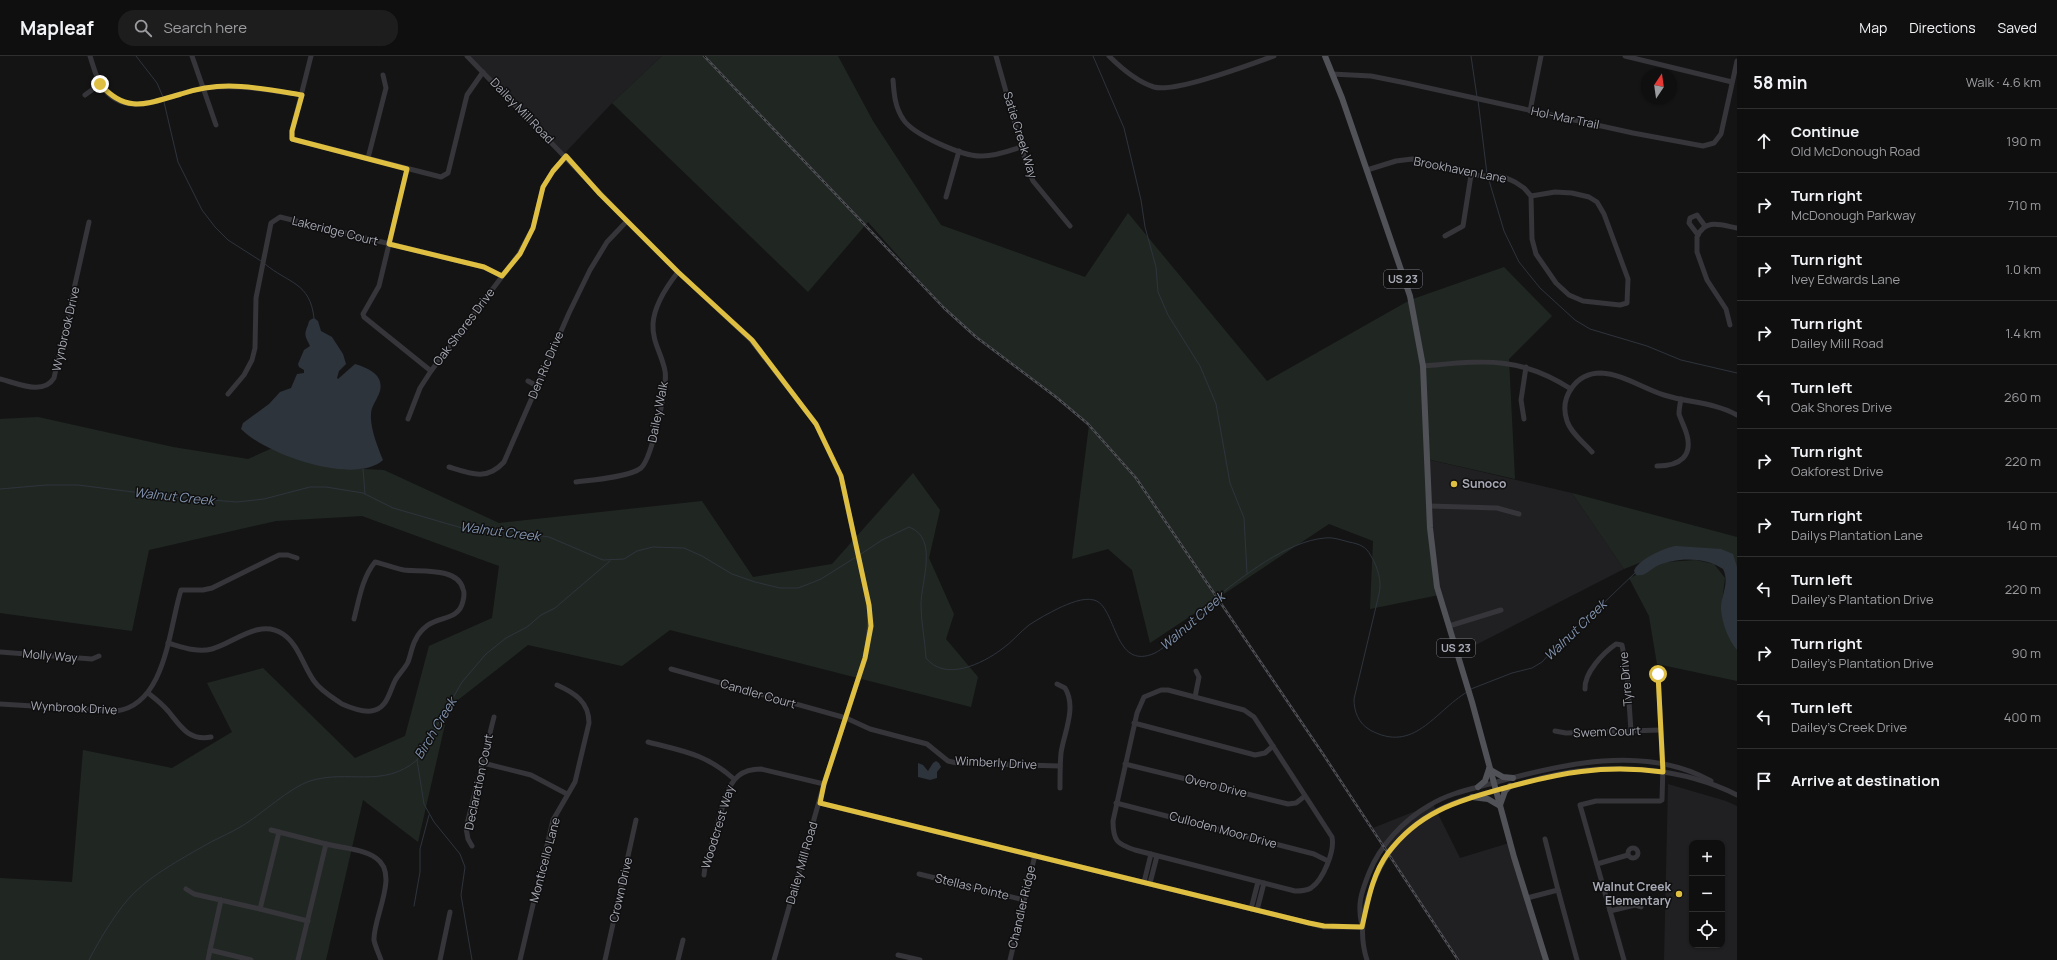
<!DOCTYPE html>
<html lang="en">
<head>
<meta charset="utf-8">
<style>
  :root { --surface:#0f0f10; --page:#1d1d1e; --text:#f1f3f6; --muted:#9b9c9f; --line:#2f2f30 }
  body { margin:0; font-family:Manrope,sans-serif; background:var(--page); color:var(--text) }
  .controls { position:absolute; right:12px; bottom:12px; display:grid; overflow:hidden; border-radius:8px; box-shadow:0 1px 3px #0004 }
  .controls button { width:36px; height:36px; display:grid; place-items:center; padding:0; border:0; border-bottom:1px solid var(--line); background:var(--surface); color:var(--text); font:20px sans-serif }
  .compass { position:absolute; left:1641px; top:12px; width:36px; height:36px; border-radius:50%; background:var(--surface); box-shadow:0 1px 3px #0004; rotate:13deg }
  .stop { position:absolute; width:12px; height:12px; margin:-9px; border:3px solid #debf42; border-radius:50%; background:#fff }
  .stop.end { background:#debf42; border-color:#fff; box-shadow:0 1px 4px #0008 }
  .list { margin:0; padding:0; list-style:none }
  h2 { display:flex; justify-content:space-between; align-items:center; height:52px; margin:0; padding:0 16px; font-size:17px }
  h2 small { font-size:13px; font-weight:400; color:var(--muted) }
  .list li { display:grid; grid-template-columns:26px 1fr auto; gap:12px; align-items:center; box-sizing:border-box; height:64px; padding:0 16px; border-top:1px solid var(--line) }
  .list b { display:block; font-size:15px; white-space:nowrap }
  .list p { margin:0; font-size:13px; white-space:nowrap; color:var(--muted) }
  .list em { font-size:13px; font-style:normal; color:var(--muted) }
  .icon { flex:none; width:22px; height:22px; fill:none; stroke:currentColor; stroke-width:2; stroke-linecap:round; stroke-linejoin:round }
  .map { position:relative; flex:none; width:1737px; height:904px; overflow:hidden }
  header { display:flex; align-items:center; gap:24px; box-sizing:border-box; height:56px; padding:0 20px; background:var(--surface); border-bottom:1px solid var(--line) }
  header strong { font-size:19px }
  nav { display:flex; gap:22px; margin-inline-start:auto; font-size:14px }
  .search { width:280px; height:36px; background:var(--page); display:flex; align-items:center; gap:10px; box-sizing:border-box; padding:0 14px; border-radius:16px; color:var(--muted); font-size:15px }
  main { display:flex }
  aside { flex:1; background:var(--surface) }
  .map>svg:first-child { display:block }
  .built { fill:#202022; fill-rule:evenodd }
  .green { fill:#202722 }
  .water { fill:#2e343c }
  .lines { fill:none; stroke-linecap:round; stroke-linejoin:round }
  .stream { stroke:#2e343c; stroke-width:1 }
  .minor { stroke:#35353a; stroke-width:5 }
  .major { stroke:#515258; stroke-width:6 }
  .rail-casing { stroke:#4e4f54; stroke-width:2.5 }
  .rail { stroke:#0f0f10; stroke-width:1; stroke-dasharray:3; stroke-linecap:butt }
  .route { stroke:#debf42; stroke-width:5 }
  .poi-dot { fill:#debf42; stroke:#0f0f10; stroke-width:1.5 }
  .labels { text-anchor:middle; stroke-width:3; stroke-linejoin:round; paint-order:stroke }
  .shield { fill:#0f0f10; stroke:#797b83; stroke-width:1 }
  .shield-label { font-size:11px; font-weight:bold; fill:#a7a9b4 }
  .street-label { font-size:12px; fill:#a7a9b4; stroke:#0f0f10 }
  .poi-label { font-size:12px; font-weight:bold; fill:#a7a9b4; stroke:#0f0f10; text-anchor:start }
  .water-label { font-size:13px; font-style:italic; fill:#8192ac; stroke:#0f0f10 }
</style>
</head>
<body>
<header>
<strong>Mapleaf</strong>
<div class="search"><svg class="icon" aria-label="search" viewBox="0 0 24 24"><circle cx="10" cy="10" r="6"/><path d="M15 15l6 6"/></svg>Search here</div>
<nav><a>Map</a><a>Directions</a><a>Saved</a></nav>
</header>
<main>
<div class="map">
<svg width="1737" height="904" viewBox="0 0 1737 904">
  <rect width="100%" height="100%" fill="#141415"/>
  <g class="built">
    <path d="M470,0H662L612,47L564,98Z"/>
    <path d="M1426,403L1572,437L1624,513L1456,599L1433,520Z"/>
    <path d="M1668,728L1726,745L1737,750V904H1664ZM1692,787H1722V889H1692Z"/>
    <path d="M1433,748L1460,802L1509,787L1545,904H1459L1373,772Z"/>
  </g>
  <g class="green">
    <path d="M662,0H838L873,65L941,169L1085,221L1128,157L1267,325L1410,244L1504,211L1552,260L1509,303L1515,423L1427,403L1439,539L1370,553L1373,485L1329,468L1150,587L1132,514L1108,493L1072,503L1089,369L951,260L868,166L808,236L612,47Z"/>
    <path d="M38,361L173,391L248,403L277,390L343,412L384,414L499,467L702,445L753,521L832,508L913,417L940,454L929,502L954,558L946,583L978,621L971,651L670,574L622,610L528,589L449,651L418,786L363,744L326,904H0V822L72,826L83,694L172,712L232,676L207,627L263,612L355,702L405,680L429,590L492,562L499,510L362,460L276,465L149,494L132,575L0,557V363Z"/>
    <path d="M1572,437L1737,481V523L1735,513L1669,495L1624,513Z"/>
    <path d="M1696,504L1714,508L1725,522L1722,546L1737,583V625L1657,608L1649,560L1629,522L1666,506Z"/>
  </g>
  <g class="water">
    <path d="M314,262L318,265L321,275L332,281L343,298L346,308L339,315L337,322L338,323L355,308C372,313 388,322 377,342C374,348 371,352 371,359C370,372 378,392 383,404C354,430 265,398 241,373L243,367L269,348L280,336L291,332L297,318L304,317V314L299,311L298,308L304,294L310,290C306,281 303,280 308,269C309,265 309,264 314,262Z"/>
    <path d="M1676,490L1721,493L1733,498L1737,511V594C1728,583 1722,567 1721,553C1721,539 1730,527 1723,513C1705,501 1677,501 1657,510C1649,514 1645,521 1636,519L1634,515C1637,504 1666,491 1676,490Z"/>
    <path d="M936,705L939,707L941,711L937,716V722L930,724L918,721V707L923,709L928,715L933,707Z"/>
  </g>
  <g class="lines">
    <g class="stream">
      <path d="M136,0L157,27L163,41"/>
      <path d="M1093,0L1124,72L1141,144L1145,171L1156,211L1158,236L1168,259L1200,310L1216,348L1230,427L1244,462L1247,517"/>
      <path d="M1471,0L1477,41"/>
      <path d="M1478,44L1487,118"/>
      <path d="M164,46L178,106L202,154L215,171L228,184L261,205"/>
      <path d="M1488,121L1504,175L1519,206L1540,232L1575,264L1590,273L1647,290L1681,304L1737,317"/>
      <path d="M265,208C289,228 310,226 314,262"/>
      <path d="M363,413L365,438"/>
      <path d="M0,433L46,429H78L173,441L237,446L264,443L310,431H326L363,437L393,452L469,474H501L549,481L603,504L624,503L637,495L653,491L684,492L702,500L732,518L755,526L780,532H798L806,529L821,523L856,501"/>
      <path d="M861,498L882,484L909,471C939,482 921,525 921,549C921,566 925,584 926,602C945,626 982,608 1002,593C1012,586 1020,576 1029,569C1038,563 1049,557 1059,552C1068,548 1083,541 1094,544C1117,550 1113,616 1155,597C1167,591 1197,562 1208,552L1213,544C1242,521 1287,485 1325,482C1333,481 1341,484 1349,486C1359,488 1366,490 1371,500C1378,512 1382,525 1379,538L1354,643C1354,655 1358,667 1370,674C1414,698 1434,656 1467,636"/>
      <path d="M1471,633L1512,617L1532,612L1542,606L1567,579L1589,561L1636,516"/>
      <path d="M417,704L424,748L434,766L460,798L465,811L461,839L472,904"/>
      <path d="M414,850L420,816V793L429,759"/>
      <path d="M89,904C99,884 119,851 135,836C154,818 179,804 202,791C215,783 229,778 242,770C262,758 289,732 310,725C348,713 383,733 417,704L462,626L486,598L506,582L527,571L541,559L555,552L610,505"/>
    </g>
    <g class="minor">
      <path d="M90,0C93,9 96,21 101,29C126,68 172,36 205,32C238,28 270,34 302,39"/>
      <path d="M192,0L216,69"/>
      <path d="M311,0L292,75V83L441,121L448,117L467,39L483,16"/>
      <path d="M467,0L627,165L678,216L751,284L816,368L841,421L869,549C871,568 869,583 865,602L824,728L774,904"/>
      <path d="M996,0L1027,110L1033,125L1070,170"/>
      <path d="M1109,0C1121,12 1138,26 1154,31C1175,37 1251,8 1274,0"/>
      <path d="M1625,0L1732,26"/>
      <path d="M1332,18L1371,20L1406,27L1633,77L1703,90L1714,87L1721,78L1737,5"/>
      <path d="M893,24C894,38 895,51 903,63C913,79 964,101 982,100C996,100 1009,95 1021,91"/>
      <path d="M85,39L100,28"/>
      <path d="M1530,55L1541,0"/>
      <path d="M368,102L386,32L383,19"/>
      <path d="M407,113L379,230L363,258L364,261L431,315"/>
      <path d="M1367,114L1396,105L1412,103L1471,119L1504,121L1515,126L1524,132L1531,140L1532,183L1536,198L1556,227L1569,239L1583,245L1620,249L1627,247L1628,223L1604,158L1597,146L1589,141L1572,137L1555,136L1531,140"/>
      <path d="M946,141L959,95"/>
      <path d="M1698,179L1689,167L1690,162L1697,159L1705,170"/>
      <path d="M1445,180L1463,170L1471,119"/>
      <path d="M1730,269L1726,253L1707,224L1697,196V181C1705,162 1721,169 1737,172"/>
      <path d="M1423,310C1483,305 1518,299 1571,333"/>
      <path d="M0,323C17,327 43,340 54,322L89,166"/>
      <path d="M528,325L537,330"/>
      <path d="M228,338L244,319L252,304L255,292L256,242L271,167L280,161L484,211L502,220"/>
      <path d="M408,363L420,332L431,315L519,198L533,172L543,131L553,115L566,101"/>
      <path d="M1524,363L1521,344L1526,311"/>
      <path d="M1592,396C1584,387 1571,377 1567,365C1559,341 1576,317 1601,317C1623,318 1644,333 1664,339C1689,347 1714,346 1737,359"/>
      <path d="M1657,410C1680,410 1694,400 1686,376C1684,370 1681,364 1679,358C1679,353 1680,348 1681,343"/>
      <path d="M449,411C471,418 487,425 504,406L569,257L590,214L607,186L627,165"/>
      <path d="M576,426C592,424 630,421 641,412C652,402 668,328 665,315C662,298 652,286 653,268C654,249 667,230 678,216"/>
      <path d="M1430,450L1497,452L1519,458"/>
      <path d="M1449,570L1501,554"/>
      <path d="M168,587C182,591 197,597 212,593C234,587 259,562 283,578C299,589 303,610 314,625C321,635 332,641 342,648C351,652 361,656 371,655C388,653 389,635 396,623C400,617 405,612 408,606C411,598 412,589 416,583C418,578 424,572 428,569C441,560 459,564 463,545C464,541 465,537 463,533C458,511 420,516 404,514C394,512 384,508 375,506C362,522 359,544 354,563"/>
      <path d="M0,596L92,603L99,600"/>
      <path d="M671,613L846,662L870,673L927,688L948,705L957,707L1060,710"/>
      <path d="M1057,628L1065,632C1077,651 1064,677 1061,697C1060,708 1060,720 1060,732"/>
      <path d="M1585,633C1584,617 1603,597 1616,588L1622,589L1627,616L1631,675"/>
      <path d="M1161,634H1168L1244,654L1254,661L1332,781C1335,795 1323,824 1311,832C1306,835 1301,835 1295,835L1135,794C1117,788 1113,785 1113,765L1137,657L1144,641Z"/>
      <path d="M148,637C156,643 163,649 169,656C181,671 189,685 211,681"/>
      <path d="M1195,641L1199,621L1196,615"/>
      <path d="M0,648L116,655C166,649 169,572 181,534H203L212,532L279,499H288L297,502"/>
      <path d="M1134,667L1255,699L1265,697L1273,690"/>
      <path d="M1555,675L1566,677L1660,674"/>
      <path d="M648,686C683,695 706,698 734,723"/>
      <path d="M483,707L531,719L567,738"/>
      <path d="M1125,708L1288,748L1296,747L1305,740"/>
      <path d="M820,747L1309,867L1324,871H1362"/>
      <path d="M1116,747L1314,798L1328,805"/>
      <path d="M271,774L326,788L298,904"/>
      <path d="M279,776L260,853L308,865"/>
      <path d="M326,788C342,792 363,793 376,802C400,818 373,861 374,884C375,890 379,898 381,904"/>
      <path d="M472,790L468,783L466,772L494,661"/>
      <circle cx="1633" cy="797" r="5"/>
      <path d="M1597,808L1628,799"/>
      <path d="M919,818L1024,844"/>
      <path d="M704,819L705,811L726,739C733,722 741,713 761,713L824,728"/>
      <path d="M1144,826L1151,798"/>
      <path d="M1150,827L1157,800"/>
      <path d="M186,833L194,838L260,853"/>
      <path d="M1558,834L1577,904"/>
      <path d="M1527,842L1558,834L1545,783"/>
      <path d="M1251,853L1258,826"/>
      <path d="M1257,854L1264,827"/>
      <path d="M1610,855L1635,849L1641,851"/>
      <path d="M1362,870C1357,849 1361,837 1369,817C1380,789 1404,764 1430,749C1449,737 1472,733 1493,727C1561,708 1645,688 1711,725"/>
      <path d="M210,894L221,844"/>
      <path d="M898,899L920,904"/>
      <path d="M208,904L210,894L251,904"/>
      <path d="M440,904L450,856"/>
      <path d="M520,904L553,764L575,726L589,667C589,646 575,637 557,629"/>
      <path d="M605,904L636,764"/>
      <path d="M678,904L683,884"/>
      <path d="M1010,904L1035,799"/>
      <path d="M1367,904C1359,880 1363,853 1372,830C1381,806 1394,785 1415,769C1438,750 1466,742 1495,735C1516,729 1537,722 1559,718C1617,707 1684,712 1737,739"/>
      <path d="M1624,904L1580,749L1596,745H1660L1662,744L1663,709L1658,617"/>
    </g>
    <g class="major">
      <path d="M1325,0L1342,42L1410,240L1423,310L1430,472L1437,531L1472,646L1514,801L1546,904"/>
      <path d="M1489,713L1503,721L1513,722"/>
      <path d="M1478,731L1485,725L1489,713"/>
      <path d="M1472,741L1488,743L1500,750"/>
      <path d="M1500,749L1505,735L1510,730"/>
    </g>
    <g class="rail-casing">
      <path id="rail" d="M704,0L944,252L976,281L1056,341L1088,368L1136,422L1323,698L1458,904"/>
    </g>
    <use href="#rail" class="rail"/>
  </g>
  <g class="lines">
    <path class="route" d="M100,28C127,59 148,47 181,38C196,33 213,30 229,30C253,30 278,35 302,39L292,75V83L407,113L389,188L484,211L502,220L520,198L533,172L543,131L553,115L566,100L600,138L678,216L752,284L816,368L841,420L869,549L871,570L865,602L824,728L820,747L1309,867L1324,870L1362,871C1368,845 1372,819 1388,797C1419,756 1455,746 1501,733C1558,717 1604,708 1663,716L1658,618"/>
  </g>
  <g class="poi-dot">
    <circle cx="1454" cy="428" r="4"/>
    <circle cx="1679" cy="838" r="4"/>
  </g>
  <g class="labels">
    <g class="shield">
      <rect x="1384" y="214" width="38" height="18" rx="3"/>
      <rect x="1437" y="583" width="38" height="18" rx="3"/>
    </g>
    <g class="shield-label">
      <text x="1403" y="227">US 23</text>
      <text x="1456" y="596">US 23</text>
    </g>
    <g class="street-label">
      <text transform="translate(522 55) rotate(46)" y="4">Dailey Mill Road</text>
      <text transform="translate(1565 62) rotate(12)" y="4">Hol-Mar Trail</text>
      <text transform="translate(1020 79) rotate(73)" y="4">Satie Creek Way</text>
      <text transform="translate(1460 114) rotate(11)" y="4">Brookhaven Lane</text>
      <text transform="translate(335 175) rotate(14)" y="4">Lakeridge Court</text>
      <text transform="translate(464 271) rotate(-53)" y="4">Oak Shores Drive</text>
      <text transform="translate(66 273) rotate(-77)" y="4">Wynbrook Drive</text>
      <text transform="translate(546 309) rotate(-67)" y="4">Den Ric Drive</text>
      <text transform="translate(658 356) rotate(-79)" y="4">Dailey Walk</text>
      <text transform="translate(50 600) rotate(5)" y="4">Molly Way</text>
      <text transform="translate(1626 623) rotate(-95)" y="4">Tyre Drive</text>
      <text transform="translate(758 638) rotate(16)" y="4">Candler Court</text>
      <text transform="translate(74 652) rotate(3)" y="4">Wynbrook Drive</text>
      <text transform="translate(1607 676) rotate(-2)" y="4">Swem Court</text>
      <text transform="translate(996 707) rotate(3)" y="4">Wimberly Drive</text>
      <text transform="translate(479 726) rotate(-78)" y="4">Declaration Court</text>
      <text transform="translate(1216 730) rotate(14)" y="4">Overo Drive</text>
      <text transform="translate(718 771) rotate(-73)" y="4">Woodcrest Way</text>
      <text transform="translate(1223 774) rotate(15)" y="4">Culloden Moor Drive</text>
      <text transform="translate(545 804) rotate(-75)" y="4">Monticello Lane</text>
      <text transform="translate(802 807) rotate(-74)" y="4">Dailey Mill Road</text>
      <text transform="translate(972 831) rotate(14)" y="4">Stellas Pointe</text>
      <text transform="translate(621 834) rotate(-77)" y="4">Crown Drive</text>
      <text transform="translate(1022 851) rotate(-77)" y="4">Chandler Ridge</text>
    </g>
    <g class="poi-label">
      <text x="1462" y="432">Sunoco</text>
      <text x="1671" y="835" text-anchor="end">Walnut Creek<tspan x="1671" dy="14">Elementary</tspan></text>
    </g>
    <g class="water-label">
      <text transform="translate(174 440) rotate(6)" y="5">Walnut Creek</text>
      <text transform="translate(500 475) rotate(7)" y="5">Walnut Creek</text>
      <text transform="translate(1192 565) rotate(-41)" y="5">Walnut Creek</text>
      <text transform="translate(1575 574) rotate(-44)" y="5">Walnut Creek</text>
      <text transform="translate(435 672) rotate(-59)" y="5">Birch Creek</text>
    </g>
  </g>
</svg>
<div class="controls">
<button>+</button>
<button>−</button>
<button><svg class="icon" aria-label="locate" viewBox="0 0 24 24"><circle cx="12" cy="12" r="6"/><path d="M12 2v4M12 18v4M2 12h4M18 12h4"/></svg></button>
</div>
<svg class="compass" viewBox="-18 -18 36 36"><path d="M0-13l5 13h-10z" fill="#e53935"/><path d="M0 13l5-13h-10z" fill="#9b9c9f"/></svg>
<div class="stop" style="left:1658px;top:618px"></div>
<div class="stop end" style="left:100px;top:28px"></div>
</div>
<aside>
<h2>58 min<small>Walk · 4.6 km</small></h2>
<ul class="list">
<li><svg class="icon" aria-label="ahead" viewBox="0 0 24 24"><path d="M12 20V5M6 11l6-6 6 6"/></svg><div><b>Continue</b><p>Old McDonough Road</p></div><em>190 m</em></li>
<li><svg class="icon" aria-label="right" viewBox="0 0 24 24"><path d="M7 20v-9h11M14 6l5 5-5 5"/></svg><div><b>Turn right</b><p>McDonough Parkway</p></div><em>710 m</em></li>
<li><svg class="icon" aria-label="right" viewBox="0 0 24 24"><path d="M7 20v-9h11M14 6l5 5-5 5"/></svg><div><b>Turn right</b><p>Ivey Edwards Lane</p></div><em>1.0 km</em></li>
<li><svg class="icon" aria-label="right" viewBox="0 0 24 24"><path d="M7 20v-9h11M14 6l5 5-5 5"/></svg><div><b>Turn right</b><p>Dailey Mill Road</p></div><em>1.4 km</em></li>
<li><svg class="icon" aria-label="left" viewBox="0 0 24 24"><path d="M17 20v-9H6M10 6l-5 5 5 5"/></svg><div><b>Turn left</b><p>Oak Shores Drive</p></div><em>260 m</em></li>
<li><svg class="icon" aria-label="right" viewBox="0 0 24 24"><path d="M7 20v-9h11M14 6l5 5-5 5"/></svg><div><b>Turn right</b><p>Oakforest Drive</p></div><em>220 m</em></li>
<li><svg class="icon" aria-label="right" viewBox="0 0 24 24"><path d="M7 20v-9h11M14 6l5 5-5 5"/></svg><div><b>Turn right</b><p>Dailys Plantation Lane</p></div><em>140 m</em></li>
<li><svg class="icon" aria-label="left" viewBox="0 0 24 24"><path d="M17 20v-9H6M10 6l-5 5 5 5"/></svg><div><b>Turn left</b><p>Dailey's Plantation Drive</p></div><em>220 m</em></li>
<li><svg class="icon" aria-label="right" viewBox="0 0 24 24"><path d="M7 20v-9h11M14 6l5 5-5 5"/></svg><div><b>Turn right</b><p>Dailey's Plantation Drive</p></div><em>90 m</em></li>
<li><svg class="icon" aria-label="left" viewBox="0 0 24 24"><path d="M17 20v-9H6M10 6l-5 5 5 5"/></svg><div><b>Turn left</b><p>Dailey's Creek Drive</p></div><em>400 m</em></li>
<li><svg class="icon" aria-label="arrive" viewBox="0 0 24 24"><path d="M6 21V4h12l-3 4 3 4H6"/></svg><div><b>Arrive at destination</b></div></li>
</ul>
</aside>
</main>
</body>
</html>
